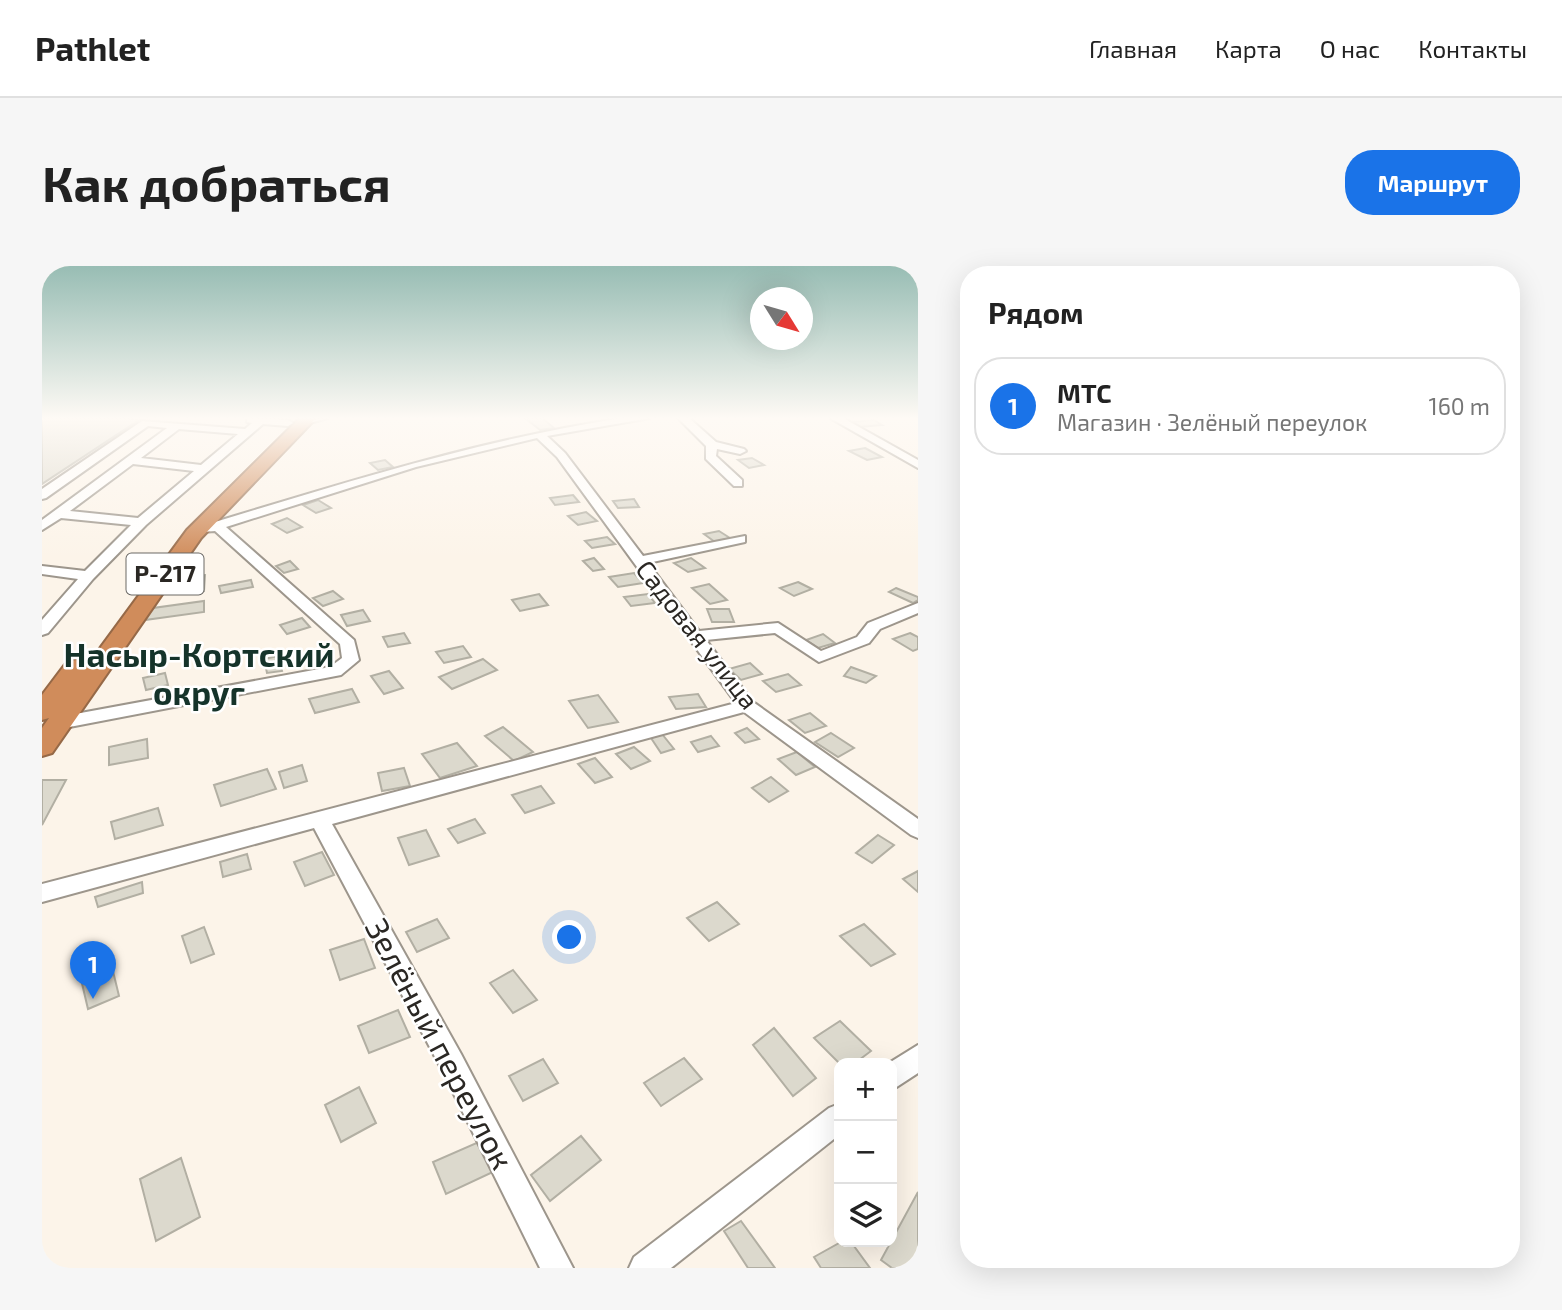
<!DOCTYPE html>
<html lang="ru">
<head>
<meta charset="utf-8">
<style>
  :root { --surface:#fff; --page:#f6f6f6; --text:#222; --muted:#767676; --line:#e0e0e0; --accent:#1a73e8 }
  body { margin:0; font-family:"Exo 2",sans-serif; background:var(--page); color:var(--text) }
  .controls { position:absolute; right:21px; bottom:21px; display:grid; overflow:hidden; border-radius:14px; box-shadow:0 7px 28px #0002 }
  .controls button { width:63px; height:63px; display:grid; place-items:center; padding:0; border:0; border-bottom:2px solid var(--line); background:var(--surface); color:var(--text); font:35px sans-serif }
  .compass { position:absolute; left:708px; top:21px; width:63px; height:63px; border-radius:50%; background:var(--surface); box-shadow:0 7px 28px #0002; rotate:127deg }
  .you { position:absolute; left:528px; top:672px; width:24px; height:24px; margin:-18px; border:5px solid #fff; border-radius:50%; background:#1a73e8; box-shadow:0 0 0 10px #1a73e833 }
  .badge { display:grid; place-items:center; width:46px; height:46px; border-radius:50%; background:var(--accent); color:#fff; font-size:23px; font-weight:700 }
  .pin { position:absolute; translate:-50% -58px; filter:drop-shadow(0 2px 4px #0008) }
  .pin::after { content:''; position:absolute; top:37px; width:24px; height:21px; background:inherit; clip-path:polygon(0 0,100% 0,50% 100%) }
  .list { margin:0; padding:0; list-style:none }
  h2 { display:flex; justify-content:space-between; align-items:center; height:91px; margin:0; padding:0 28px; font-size:30px }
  h2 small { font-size:23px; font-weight:400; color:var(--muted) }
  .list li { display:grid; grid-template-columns:46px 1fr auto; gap:21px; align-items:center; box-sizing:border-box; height:98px; margin:0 14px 14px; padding:0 14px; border:2px solid var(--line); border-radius:28px }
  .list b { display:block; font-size:26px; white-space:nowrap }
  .list p { margin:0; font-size:23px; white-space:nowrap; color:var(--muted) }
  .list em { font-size:23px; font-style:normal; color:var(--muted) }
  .icon { flex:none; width:38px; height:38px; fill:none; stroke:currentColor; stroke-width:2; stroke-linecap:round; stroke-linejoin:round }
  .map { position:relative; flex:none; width:876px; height:1002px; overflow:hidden; border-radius:28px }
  header { display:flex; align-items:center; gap:42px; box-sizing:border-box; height:98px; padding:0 35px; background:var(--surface); border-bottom:2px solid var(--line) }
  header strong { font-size:33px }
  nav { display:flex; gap:38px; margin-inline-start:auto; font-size:24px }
  .intro { display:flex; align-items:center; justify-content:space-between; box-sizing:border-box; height:168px; padding:0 42px }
  h1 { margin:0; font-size:49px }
  .button { padding:18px 32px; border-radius:28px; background:var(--accent); color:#fff; font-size:24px; font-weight:700 }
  main { display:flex; gap:42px; padding:0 42px }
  aside { flex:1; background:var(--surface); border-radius:28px; box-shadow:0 7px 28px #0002 }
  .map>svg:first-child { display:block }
  .building { fill:#dcd9cd; stroke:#b2afa3; stroke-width:2 }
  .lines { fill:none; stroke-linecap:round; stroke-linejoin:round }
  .minor-casing { stroke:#9d968c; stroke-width:4 }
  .highway-casing { stroke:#966947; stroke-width:4 }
  .minor { fill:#fff; fill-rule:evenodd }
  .highway { fill:#d08c5b; fill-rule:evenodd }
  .labels { text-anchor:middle; stroke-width:5; stroke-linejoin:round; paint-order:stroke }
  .shield { fill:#fff; stroke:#6a6865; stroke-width:2 }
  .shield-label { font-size:24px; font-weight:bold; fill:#2a2723 }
  .street-label { font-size:26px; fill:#2a2723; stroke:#fff }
  .near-street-label { font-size:32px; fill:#2a2723; stroke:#fff }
  .district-label { font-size:33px; font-weight:bold; fill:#15332a; stroke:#fff }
</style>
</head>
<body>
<header>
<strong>Pathlet</strong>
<nav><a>Главная</a><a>Карта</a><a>О нас</a><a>Контакты</a></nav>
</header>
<div class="intro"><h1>Как добраться</h1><a class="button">Маршрут</a></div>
<main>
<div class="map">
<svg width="876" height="1002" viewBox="0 0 876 1002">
  <rect width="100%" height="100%" fill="#fcf4e9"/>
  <g class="building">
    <path d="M0,152H84L97,154L0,218Z"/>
    <path d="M483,152H500L512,162L498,164Z"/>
    <path d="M832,154L840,159L817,161L809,156Z"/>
    <path d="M823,182L840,191L825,194L807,185Z"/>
    <path d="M710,192L722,199L707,202L696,194Z"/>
    <path d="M343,194L351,201L336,204L328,197Z"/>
    <path d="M531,229L537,236L513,239L508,232Z"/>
    <path d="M592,233L597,241L576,242L571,235Z"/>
    <path d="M276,234L289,242L274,247L261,239Z"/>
    <path d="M544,246L555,255L536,259L526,250Z"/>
    <path d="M245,252L260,261L245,267L230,258Z"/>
    <path d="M677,265L688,272L673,276L662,268Z"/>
    <path d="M565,271L573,278L550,282L543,275Z"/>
    <path d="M552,292L562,303L551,305L541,295Z"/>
    <path d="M649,292L663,302L646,306L632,297Z"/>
    <path d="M248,295L256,303L242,307L234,300Z"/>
    <path d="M592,307L601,317L576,321L567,311Z"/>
    <path d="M163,309L162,325L142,327L144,311Z"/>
    <path d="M209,314L211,321L179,327L177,320Z"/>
    <path d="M756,316L770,323L752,330L738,322Z"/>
    <path d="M667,318L685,334L668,338L650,322Z"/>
    <path d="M854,322L876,331V334L871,337L847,326Z"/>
    <path d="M291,325L301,333L281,340L271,332Z"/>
    <path d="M497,328L506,339L478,345L470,334Z"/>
    <path d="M606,328L613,337L589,340L582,331Z"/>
    <path d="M162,335V346L103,354L104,343Z"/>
    <path d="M665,343H687L692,356H670Z"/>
    <path d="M321,344L328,355L305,360L299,349Z"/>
    <path d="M260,352L268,361L245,368L238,359Z"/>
    <path d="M362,367L368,377L346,381L341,371Z"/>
    <path d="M868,367L876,371V383L871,385L851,373Z"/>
    <path d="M781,368L793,377L776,382L764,374Z"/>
    <path d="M421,380L429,391L402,397L394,386Z"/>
    <path d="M236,390L240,405L225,407L222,393Z"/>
    <path d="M441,393L455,404L410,423L397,411Z"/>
    <path d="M708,397L720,408L699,414L687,403Z"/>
    <path d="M809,401L834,410L824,417L802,410Z"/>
    <path d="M347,405L361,422L342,428L329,410Z"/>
    <path d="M123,407L126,419L104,424L101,412Z"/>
    <path d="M746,408L759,419L734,426L721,415Z"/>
    <path d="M310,423L317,436L273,447L267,433Z"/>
    <path d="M656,428L664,441L634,443L627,431Z"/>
    <path d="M556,429L576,456L546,462L527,435Z"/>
    <path d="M768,447L784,460L763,467L747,454Z"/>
    <path d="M461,461L491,486L472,495L443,470Z"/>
    <path d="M705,462L717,473L703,477L693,467Z"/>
    <path d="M789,467L812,482L796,491L773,476Z"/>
    <path d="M620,468L632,483L619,487L609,472Z"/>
    <path d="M669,470L677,480L656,486L649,476Z"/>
    <path d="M105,473L106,492L67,499V481Z"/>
    <path d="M415,477L435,500L398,512L380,488Z"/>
    <path d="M592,481L608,495L589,503L574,488Z"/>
    <path d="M755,486L773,501L754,509L736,493Z"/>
    <path d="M553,492L570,511L553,517L536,498Z"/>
    <path d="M260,499L265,515L242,522L237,506Z"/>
    <path d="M362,502L368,520L340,525L336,507Z"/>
    <path d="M225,503L234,523L179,540L172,519Z"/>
    <path d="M729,511L746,525L727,536L710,522Z"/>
    <path d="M0,514H24L0,559Z"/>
    <path d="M499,520L512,537L483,547L470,529Z"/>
    <path d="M116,542L121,559L73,573L69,556Z"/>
    <path d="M433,553L443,567L416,577L406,563Z"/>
    <path d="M384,564L397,590L367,599L356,572Z"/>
    <path d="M836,569L852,579L830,597L814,587Z"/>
    <path d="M280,586L292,609L263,620L252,596Z"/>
    <path d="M205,588L209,603L181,611L178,596Z"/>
    <path d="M876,605V626L861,613Z"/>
    <path d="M100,616L101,627L56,641L53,631Z"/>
    <path d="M675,636L697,658L667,675L645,652Z"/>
    <path d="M395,653L407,672L375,686L364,666Z"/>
    <path d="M822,658L853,688L829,700L798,670Z"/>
    <path d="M162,661L172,688L149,697L140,670Z"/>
    <path d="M322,673L333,702L298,714L288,684Z"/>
    <path d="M69,697L77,730L46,743L38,709Z"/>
    <path d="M471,704L495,734L471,747L448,717Z"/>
    <path d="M356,744L368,771L327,787L316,760Z"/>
    <path d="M798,755L829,785L813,797H797L772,772Z"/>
    <path d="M732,762L774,812L751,830L711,779Z"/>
    <path d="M642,792L660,813L619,840L602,817Z"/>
    <path d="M501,793L516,817L481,835L467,810Z"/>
    <path d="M317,821L334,857L299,876L283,839Z"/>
    <path d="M539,870L559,894L508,935L489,909Z"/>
    <path d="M439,875L453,905L404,928L391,896Z"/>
    <path d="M139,892L158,951L114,975L98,913Z"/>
    <path d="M876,926V984L867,1002H850L839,994Z"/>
    <path d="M699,955L733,1002H706L682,965Z"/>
    <path d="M799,976H809L828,1002H779L772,991Z"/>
  </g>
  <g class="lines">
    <g class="minor-casing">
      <g id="minor">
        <path d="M205,152L246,154L251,157L246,160L221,158L104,259L51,313L6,367L0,369V354L36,313L0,308V300L43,305L89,259L19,252L0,264V254L125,162L106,160L4,232L0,233V223L100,155L203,163L210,157L205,156ZM137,163L196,168L159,199L99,192ZM91,198L152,205L96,252L28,245Z"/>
        <path d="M286,152L264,158L259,155Z"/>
        <path d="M580,152H608L505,170L523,187L601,290L703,270V276L606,297L657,365L736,357L779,385L815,371L826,357L876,337V347L838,363L827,377L777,396L733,367L664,374L711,436L876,553V572L869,569L702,446L290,558L419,788L531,1002H498L401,806L272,562L0,636V618L694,437L515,191L495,172L374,201L184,261L312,374L317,394L299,409L17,463L8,457L17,451L288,401L300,392L298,378L173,265L160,266V260C298,218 436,174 580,152Z"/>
        <path d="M636,152H647L674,176L702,183L704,185L698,188L675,183L674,190L700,214V220H692L664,193V180Z"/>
        <path d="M788,152H801L876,194V202Z"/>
        <path d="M876,779V807L850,824V797H847Z"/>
        <path d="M797,838V869L629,1002H587L592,991L787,842Z"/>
      </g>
    </g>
    <g class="highway-casing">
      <path id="highway" d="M258,152H274L159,272L10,487L0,490V462L7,452L0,454V429L25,396L34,394L45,400L145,264Z"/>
    </g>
    <use href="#minor" class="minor"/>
    <use href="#highway" class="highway"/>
  </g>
  <linearGradient id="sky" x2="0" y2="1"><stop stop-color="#98bdb4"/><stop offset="0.52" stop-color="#fefaf5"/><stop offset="1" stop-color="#fefaf5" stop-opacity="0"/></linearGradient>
  <rect width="876" height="293" fill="url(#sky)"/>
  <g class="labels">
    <rect class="shield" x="84.5" y="287.5" width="77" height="41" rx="5"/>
    <g class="shield-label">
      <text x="123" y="316">Р-217</text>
    </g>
    <g class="street-label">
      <text transform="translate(655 369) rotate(52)" y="9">Садовая улица</text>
    </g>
    <g class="near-street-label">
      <text transform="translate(397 778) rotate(62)" y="11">Зелёный переулок</text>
    </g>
    <g class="district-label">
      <text x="157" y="401">Насыр-Кортский<tspan x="157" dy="38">округ</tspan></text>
    </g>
  </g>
</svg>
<div class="controls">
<button>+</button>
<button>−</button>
<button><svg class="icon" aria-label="layers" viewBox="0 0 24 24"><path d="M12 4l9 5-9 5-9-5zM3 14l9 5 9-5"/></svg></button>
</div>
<svg class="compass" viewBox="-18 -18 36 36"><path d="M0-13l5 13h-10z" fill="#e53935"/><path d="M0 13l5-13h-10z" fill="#767676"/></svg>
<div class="you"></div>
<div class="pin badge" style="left:51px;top:733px">1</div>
</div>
<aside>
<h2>Рядом<small></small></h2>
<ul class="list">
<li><span class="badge">1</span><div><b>МТС</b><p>Магазин · Зелёный переулок</p></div><em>160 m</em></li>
</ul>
</aside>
</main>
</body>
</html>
